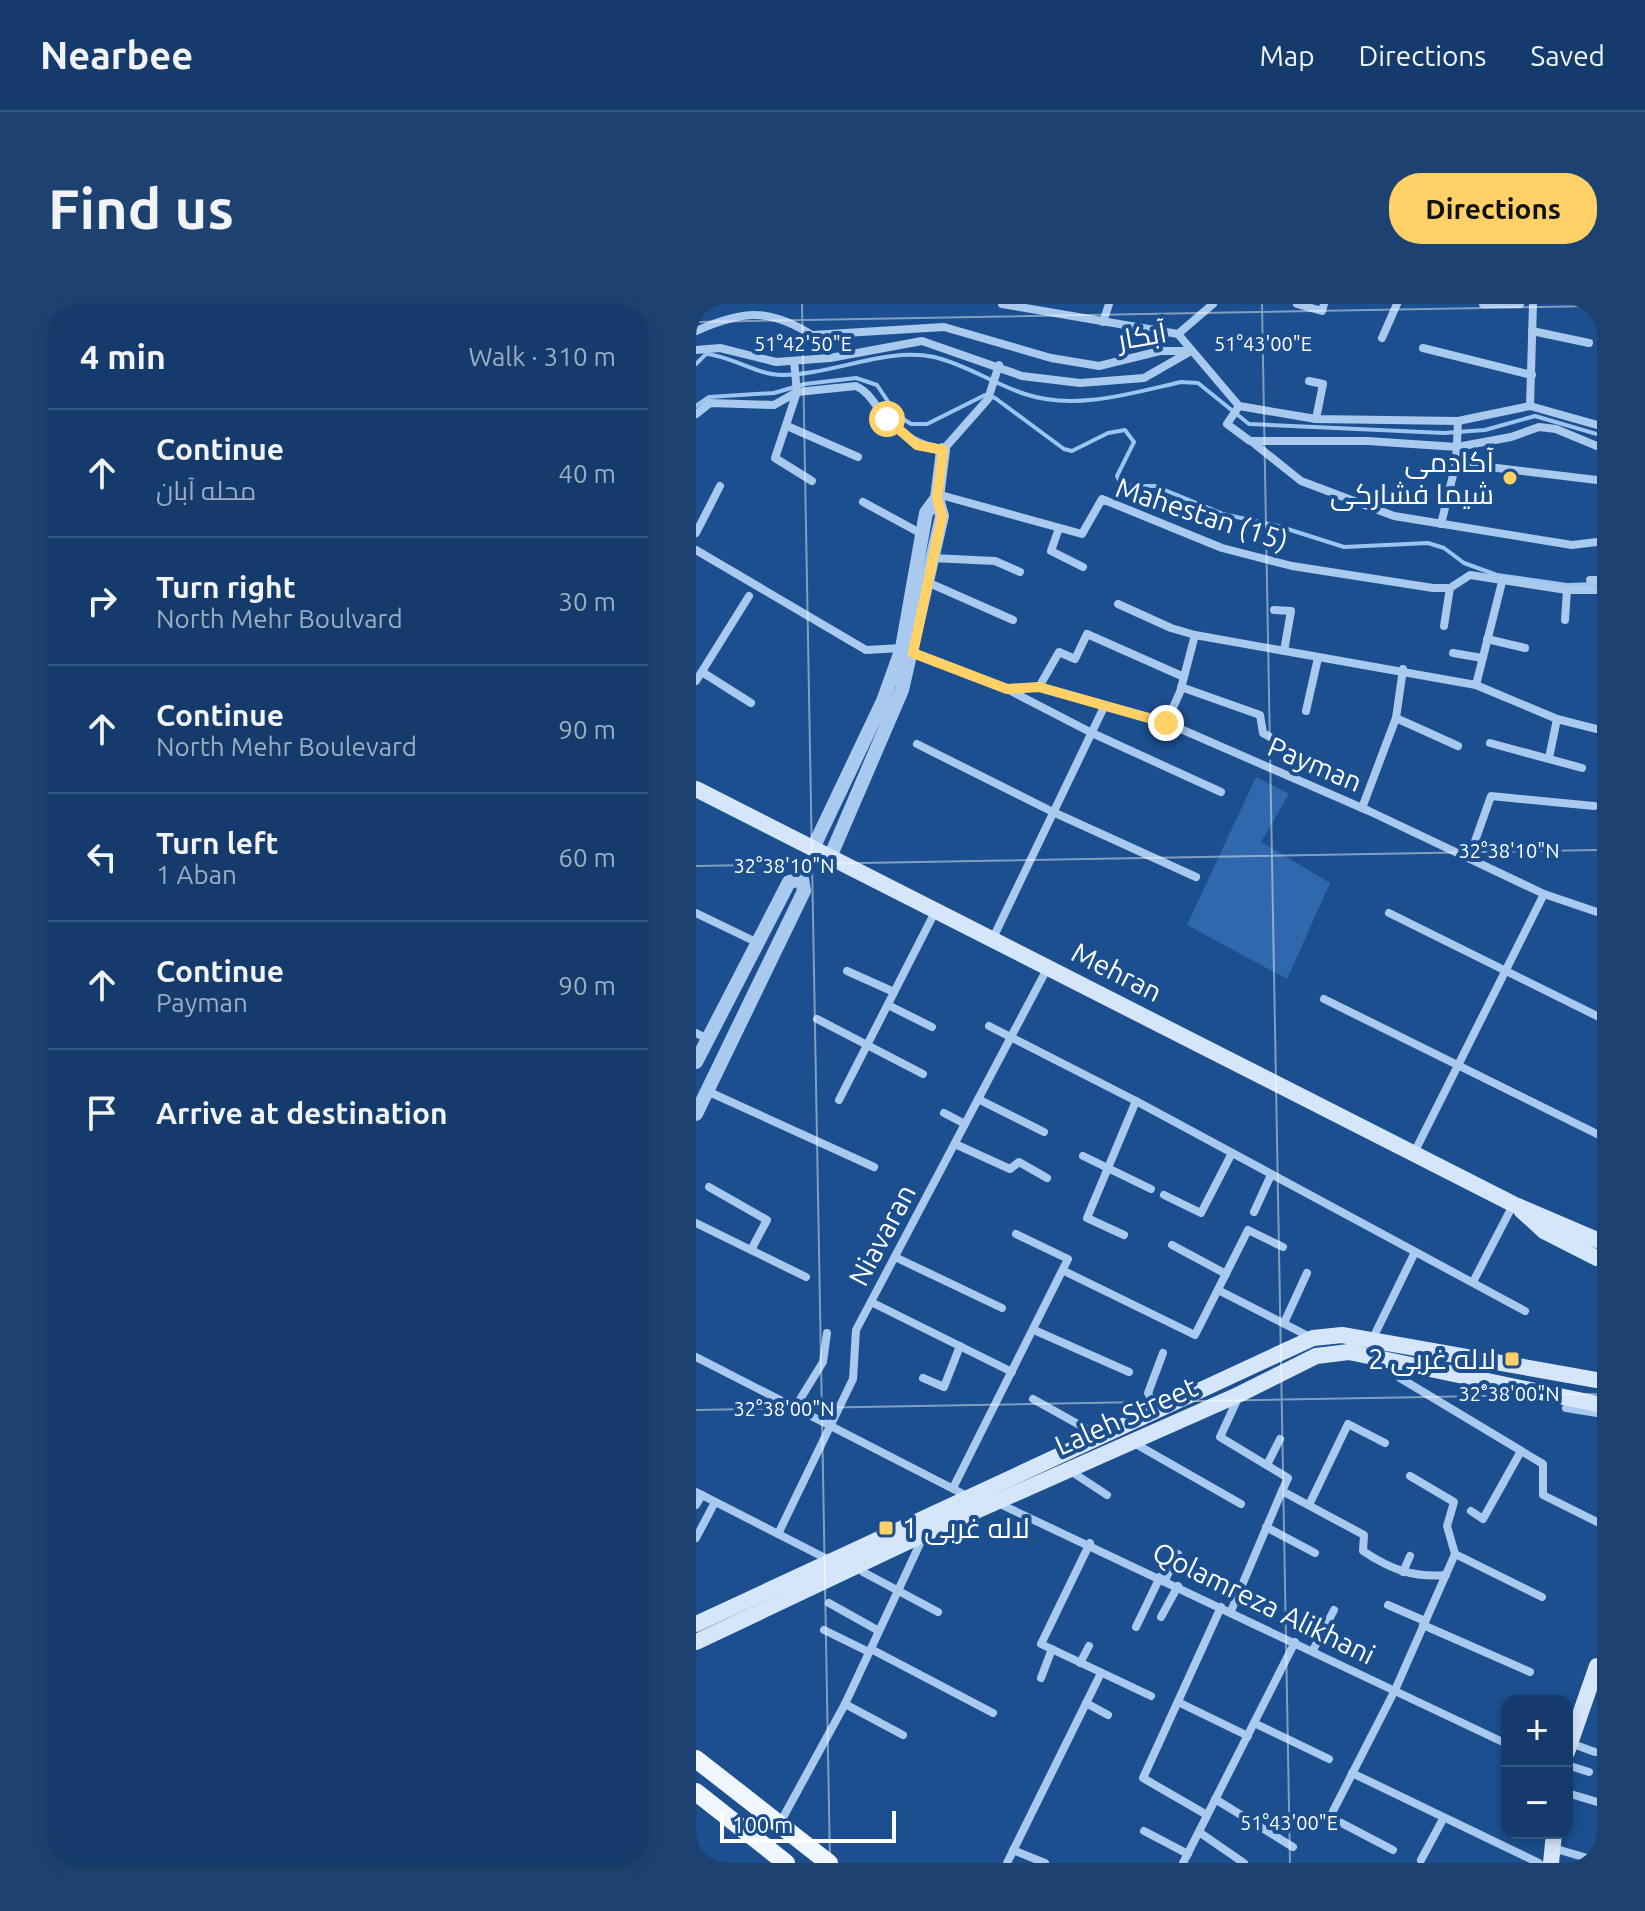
<!DOCTYPE html>
<html lang="en">
<head>
<meta charset="utf-8">
<style>
  :root { --surface:#143b6b; --page:#1d4271; --text:#f1f3f6; --muted:#9dadc1; --line:#33557e; --accent:#ffd166 }
  body { margin:0; font-family:Ubuntu,Cairo,sans-serif; background:var(--page); color:var(--text) }
  .controls { position:absolute; right:24px; bottom:24px; display:grid; overflow:hidden; border-radius:16px; box-shadow:0 4px 12px #0003 }
  .controls button { width:72px; height:72px; display:grid; place-items:center; padding:0; border:0; border-bottom:2px solid var(--line); background:var(--surface); color:var(--text); font:40px sans-serif }
  .scale { position:absolute; left:24px; bottom:20px; width:176px; box-sizing:border-box; padding-left:8px; border:4px solid #fff; border-top:0; font-size:22px; line-height:28px; white-space:nowrap; color:#fff; -webkit-text-stroke:6px #1b4f8f; paint-order:stroke }
  .stop { position:absolute; width:24px; height:24px; margin:-18px; border:6px solid #ffd166; border-radius:50%; background:#fff }
  .stop.end { background:#ffd166; border-color:#fff; box-shadow:0 2px 8px #0008 }
  .list { margin:0; padding:0; list-style:none }
  h2 { display:flex; justify-content:space-between; align-items:center; height:104px; margin:0; padding:0 32px; font-size:34px }
  h2 small { font-size:26px; font-weight:400; color:var(--muted) }
  .list li { display:grid; grid-template-columns:52px 1fr auto; gap:24px; align-items:center; box-sizing:border-box; height:128px; padding:0 32px; border-top:2px solid var(--line) }
  .list b { display:block; font-size:30px; white-space:nowrap }
  .list p { margin:0; font-size:26px; white-space:nowrap; color:var(--muted) }
  .list em { font-size:26px; font-style:normal; color:var(--muted) }
  .icon { flex:none; width:44px; height:44px; fill:none; stroke:currentColor; stroke-width:2; stroke-linecap:round; stroke-linejoin:round }
  .map { position:relative; flex:none; width:901px; height:1559px; overflow:hidden; border-radius:32px }
  header { display:flex; align-items:center; gap:48px; box-sizing:border-box; height:112px; padding:0 40px; background:var(--surface); border-bottom:2px solid var(--line) }
  header strong { font-size:38px }
  nav { display:flex; gap:44px; margin-inline-start:auto; font-size:28px }
  .intro { display:flex; align-items:center; justify-content:space-between; box-sizing:border-box; height:192px; padding:0 48px }
  h1 { margin:0; font-size:56px }
  .button { padding:20px 36px; border-radius:32px; background:var(--accent); color:#111; font-size:28px; font-weight:700 }
  main { display:flex; gap:48px; padding:0 48px }
  aside { flex:1; background:var(--surface); border-radius:32px; box-shadow:0 4px 12px #0003 }
  .map>svg:first-child { display:block }
  .green { fill:#2e69ad }
  .lines { fill:none; stroke-linecap:round; stroke-linejoin:round }
  .stream { stroke:#9cc4f0; stroke-width:4 }
  .minor { stroke:#a9c9ee; stroke-width:8 }
  .tertiary { stroke:#a9c9ee; stroke-width:14 }
  .secondary { stroke:#d6e6fa; stroke-width:16 }
  .primary { stroke:#f0f6ff; stroke-width:18 }
  .route { stroke:#ffd166; stroke-width:10 }
  .ticks { fill:none; stroke:#fff; stroke-width:2; stroke-opacity:0.45 }
  .poi-dot { fill:#ffd166; stroke:#1b4f8f; stroke-width:3 }
  .labels { text-anchor:middle; stroke-width:8; stroke-linejoin:round; paint-order:stroke }
  .street-label { font-size:28px; fill:#fff; stroke:#1b4f8f }
  .poi-label { font-size:28px; fill:#fff; stroke:#1b4f8f; text-anchor:end }
  .ticks-label { font-size:20px; text-anchor:middle; fill:#fff; stroke:#1b4f8f; stroke-width:8; stroke-linejoin:round; paint-order:stroke }
</style>
</head>
<body>
<header>
<strong>Nearbee</strong>
<nav><a>Map</a><a>Directions</a><a>Saved</a></nav>
</header>
<div class="intro"><h1>Find us</h1><a class="button">Directions</a></div>
<main>
<aside>
<h2>4 min<small>Walk · 310 m</small></h2>
<ul class="list">
<li><svg class="icon" aria-label="ahead" viewBox="0 0 24 24"><path d="M12 20V5M6 11l6-6 6 6"/></svg><div><b>Continue</b><p>محله آبان</p></div><em>40 m</em></li>
<li><svg class="icon" aria-label="right" viewBox="0 0 24 24"><path d="M7 20v-9h11M14 6l5 5-5 5"/></svg><div><b>Turn right</b><p>North Mehr Boulvard</p></div><em>30 m</em></li>
<li><svg class="icon" aria-label="ahead" viewBox="0 0 24 24"><path d="M12 20V5M6 11l6-6 6 6"/></svg><div><b>Continue</b><p>North Mehr Boulevard</p></div><em>90 m</em></li>
<li><svg class="icon" aria-label="left" viewBox="0 0 24 24"><path d="M17 20v-9H6M10 6l-5 5 5 5"/></svg><div><b>Turn left</b><p>1 Aban</p></div><em>60 m</em></li>
<li><svg class="icon" aria-label="ahead" viewBox="0 0 24 24"><path d="M12 20V5M6 11l6-6 6 6"/></svg><div><b>Continue</b><p>Payman</p></div><em>90 m</em></li>
<li><svg class="icon" aria-label="arrive" viewBox="0 0 24 24"><path d="M6 21V4h12l-3 4 3 4H6"/></svg><div><b>Arrive at destination</b></div></li>
</ul>
</aside>
<div class="map">
<svg width="901" height="1559" viewBox="0 0 901 1559">
  <rect width="100%" height="100%" fill="#1b4f8f"/>
  <path class="green" d="M560,473L593,490L565,538L634,579L591,675L491,621Z"/>
  <g class="lines">
    <g class="stream">
      <path d="M0,60L10,50C36,52 61,71 86,71C137,71 188,43 238,53C269,60 298,80 329,90C379,107 436,89 485,78L502,79L553,120L748,129L789,126L839,112L901,130"/>
      <path d="M0,102L13,93L78,89L109,80L160,74L181,81L201,111L215,120H231L289,91L299,94L368,145L376,147L412,129L429,126L438,138L421,172L426,182H459L527,210L582,222L648,243L732,239L748,244L768,259L801,271L871,281L901,280"/>
    </g>
    <g class="minor">
      <path d="M306,0L482,30L517,0"/>
      <path d="M601,0L626,7L628,0"/>
      <path d="M787,0H824"/>
      <path d="M407,18L413,0"/>
      <path d="M0,27C45,7 72,3 116,31L248,23L355,54L403,62L464,47H494"/>
      <path d="M836,27L893,39"/>
      <path d="M482,30L543,102L620,115L762,117L834,102L901,121"/>
      <path d="M686,34L701,0"/>
      <path d="M727,44L836,71"/>
      <path d="M0,46L24,44L80,58L134,54L226,37L326,72L384,79L448,74L495,47"/>
      <path d="M98,57L101,88L79,154L116,177"/>
      <path d="M613,77L627,80L620,115"/>
      <path d="M543,102L531,120L554,137H672L761,143L815,133L843,123L860,125L901,142"/>
      <path d="M834,102L837,0"/>
      <path d="M0,110L14,99L78,101L101,88L160,82C175,89 180,104 191,115C208,133 223,141 247,146L292,95L303,61"/>
      <path d="M91,122L162,153"/>
      <path d="M555,137L605,177L698,212L876,241L901,238"/>
      <path d="M760,159L901,176"/>
      <path d="M241,190L386,230L406,195L526,244L596,262L737,284H754L774,271L871,286H901"/>
      <path d="M167,198L226,230"/>
      <path d="M745,220L760,159L762,117"/>
      <path d="M363,224L355,247L387,263"/>
      <path d="M0,229L24,182"/>
      <path d="M0,246L170,346L206,344L311,385L396,429L525,488"/>
      <path d="M236,254L299,257L324,268"/>
      <path d="M894,276H901"/>
      <path d="M231,278L317,316"/>
      <path d="M422,300L475,324L499,331"/>
      <path d="M578,306L595,307L588,347"/>
      <path d="M869,316L871,286"/>
      <path d="M748,322L754,284"/>
      <path d="M791,335L829,344"/>
      <path d="M757,349L786,354"/>
      <path d="M6,368L55,399"/>
      <path d="M0,377L53,292"/>
      <path d="M780,381L806,278"/>
      <path d="M343,383L363,348L379,355L391,330L488,373"/>
      <path d="M485,383L564,411L567,429L581,437"/>
      <path d="M311,385L343,383L464,416L673,507L848,590L901,608"/>
      <path d="M610,407L622,354"/>
      <path d="M700,414L762,442"/>
      <path d="M470,419L484,388L499,331L780,381L861,415L901,425"/>
      <path d="M794,439L886,464"/>
      <path d="M221,440L357,508L500,573"/>
      <path d="M853,454L861,415"/>
      <path d="M666,504L700,414L707,365"/>
      <path d="M773,554L795,492L898,502"/>
      <path d="M0,609L60,638"/>
      <path d="M693,609L901,712"/>
      <path d="M297,634L408,403"/>
      <path d="M151,667L198,688"/>
      <path d="M628,695L901,830"/>
      <path d="M192,701L236,723"/>
      <path d="M121,715L227,770"/>
      <path d="M293,722L440,797L829,1007"/>
      <path d="M0,729L12,735"/>
      <path d="M11,787L178,863"/>
      <path d="M282,795L348,828"/>
      <path d="M143,796L240,606"/>
      <path d="M248,809L269,820"/>
      <path d="M259,840L314,865L323,858L351,874"/>
      <path d="M718,849L848,590"/>
      <path d="M387,852L455,885"/>
      <path d="M13,883L71,916L55,946"/>
      <path d="M468,891L505,909L536,849"/>
      <path d="M558,908L575,871"/>
      <path d="M0,919L110,973"/>
      <path d="M428,931L391,914L440,797"/>
      <path d="M476,941L530,970"/>
      <path d="M199,953L306,1004"/>
      <path d="M368,967L499,1031L552,926L587,943"/>
      <path d="M777,978L817,901"/>
      <path d="M522,986L616,1034"/>
      <path d="M175,998L316,1068"/>
      <path d="M588,1019L611,969"/>
      <path d="M338,1026L433,1068"/>
      <path d="M676,1036L719,948"/>
      <path d="M0,1053L273,1193"/>
      <path d="M706,1061L704,1074L847,1160V1191L901,1218"/>
      <path d="M227,1074L248,1083L264,1042"/>
      <path d="M543,1092L524,1133L592,1174L586,1187L668,1231L667,1247C694,1265 717,1274 750,1271"/>
      <path d="M337,1095L405,1133"/>
      <path d="M870,1104L901,1109"/>
      <path d="M98,1105L127,1058L131,1029"/>
      <path d="M461,1106L452,1089L467,1049"/>
      <path d="M438,1139L545,1200"/>
      <path d="M571,1161L584,1135"/>
      <path d="M373,1166L411,1191"/>
      <path d="M257,1184L372,955L320,930"/>
      <path d="M0,1188L135,1257"/>
      <path d="M304,1200L811,1440"/>
      <path d="M0,1201L6,1191"/>
      <path d="M613,1201L652,1120L689,1139"/>
      <path d="M775,1207L787,1215L825,1147"/>
      <path d="M570,1223L619,1249"/>
      <path d="M82,1230L157,1075L160,1026L352,663"/>
      <path d="M0,1234L19,1198"/>
      <path d="M394,1239L345,1340L455,1392"/>
      <path d="M759,1250L846,1293"/>
      <path d="M167,1268L242,1308"/>
      <path d="M707,1268L714,1252"/>
      <path d="M469,1276L482,1250"/>
      <path d="M133,1299L183,1327"/>
      <path d="M692,1301L729,1317"/>
      <path d="M535,1307L586,1187"/>
      <path d="M465,1313L482,1282"/>
      <path d="M727,1321L834,1368"/>
      <path d="M440,1323L464,1273"/>
      <path d="M128,1326L173,1348"/>
      <path d="M175,1345L297,1409"/>
      <path d="M617,1346L638,1306"/>
      <path d="M384,1359L393,1342"/>
      <path d="M345,1374L356,1345"/>
      <path d="M482,1398L552,1432"/>
      <path d="M390,1399L412,1411"/>
      <path d="M149,1400L207,1431"/>
      <path d="M558,1419L633,1455"/>
      <path d="M874,1439L899,1448"/>
      <path d="M871,1461L893,1468"/>
      <path d="M656,1469L843,1559"/>
      <path d="M871,1489L901,1498"/>
      <path d="M519,1495L597,1543"/>
      <path d="M511,1511L447,1474L525,1303"/>
      <path d="M84,1519L149,1400L228,1231"/>
      <path d="M448,1527L492,1550"/>
      <path d="M503,1528L548,1559"/>
      <path d="M857,1544L901,1557"/>
      <path d="M317,1546L349,1559"/>
      <path d="M697,1546L634,1513L699,1386L759,1250L751,1222L758,1198L714,1172"/>
      <path d="M725,1556L747,1515"/>
      <path d="M311,1559L405,1369"/>
      <path d="M487,1559L599,1338"/>
    </g>
    <g class="tertiary">
      <path d="M118,542L187,397L206,344L230,209L241,194"/>
      <path d="M135,551L206,386L246,212L241,194L247,146"/>
      <path d="M0,758L93,578L106,575L108,587L0,810"/>
    </g>
    <g class="secondary">
      <path d="M0,485L817,900L901,936"/>
      <path d="M825,906L848,927L901,954"/>
      <path d="M0,1320L617,1034L646,1031L901,1076"/>
      <path d="M0,1338L228,1230L544,1090L620,1052L653,1048L901,1100"/>
      <path d="M871,1448L901,1362"/>
      <path d="M855,1559L858,1529"/>
    </g>
    <g class="primary">
      <path d="M0,1455L133,1559"/>
      <path d="M0,1488L90,1559"/>
    </g>
  </g>
  <g class="lines">
    <path class="route" d="M191,115L221,141L247,146L241,194L246,212L217,349L311,385L343,383L470,419"/>
  </g>
  <path class="ticks" d="M106,0L134,1559M566,0L594,1559M0,18L901,2M0,562L901,546M0,1106L901,1090"/>
  <g class="poi-dot">
    <circle cx="814" cy="174" r="8"/>
    <rect x="808" y="1047" width="16" height="16" rx="4"/>
    <rect x="182" y="1216" width="16" height="16" rx="4"/>
  </g>
  <g class="labels">
    <g class="street-label">
      <text transform="translate(446 32) rotate(-10)" y="10">آبکار</text>
      <text transform="translate(506 210) rotate(18)" y="10">Mahestan (15)</text>
      <text transform="translate(619 460) rotate(23)" y="10">Payman</text>
      <text transform="translate(421 668) rotate(27)" y="10">Mehran</text>
      <text transform="translate(186 931) rotate(-62)" y="10">Niavaran</text>
      <text transform="translate(430 1112) rotate(-24)" y="10">Laleh Street</text>
      <text transform="translate(568 1299) rotate(26)" y="10">Qolamreza Alikhani</text>
    </g>
    <g class="poi-label">
      <text x="798" y="168">آکادمی<tspan x="798" dy="32">شیما فشارکی</tspan></text>
      <text x="800" y="1065">لاله غربی 2</text>
      <text x="206" y="1234" text-anchor="start">لاله غربی 1</text>
    </g>
  </g>
  <g class="ticks-label">
    <text x="107" y="47">51°42'50"E</text>
    <text x="567" y="47">51°43'00"E</text>
    <text x="813" y="554">32°38'10"N</text>
    <text x="88" y="569">32°38'10"N</text>
    <text x="813" y="1097">32°38'00"N</text>
    <text x="88" y="1112">32°38'00"N</text>
    <text x="593" y="1526">51°43'00"E</text>
  </g>
</svg>
<div class="controls">
<button>+</button>
<button>−</button>
</div>
<div class="scale">100 m</div>
<div class="stop" style="left:191px;top:115px"></div>
<div class="stop end" style="left:470px;top:419px"></div>
</div>
</main>
</body>
</html>
